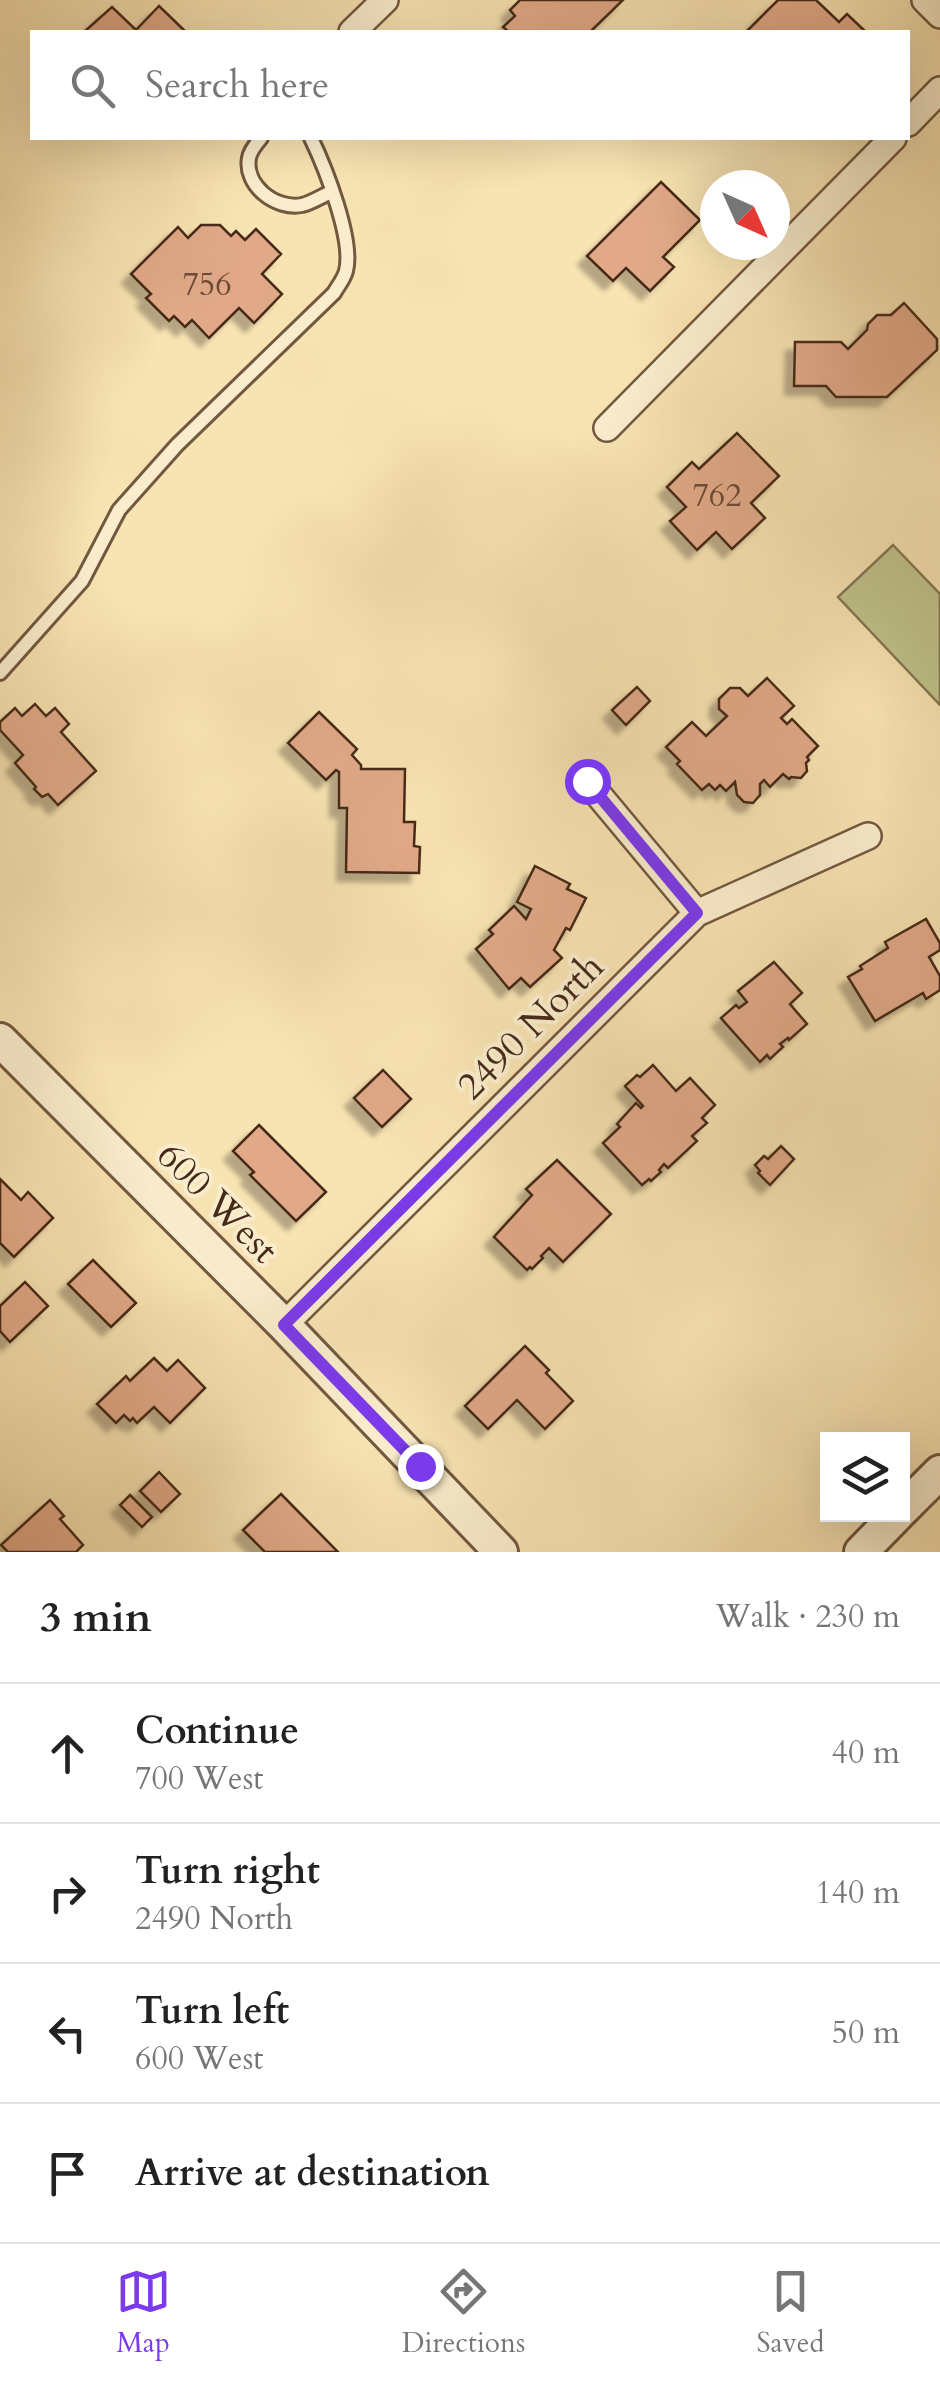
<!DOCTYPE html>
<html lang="en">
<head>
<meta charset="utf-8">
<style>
  :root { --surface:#fff; --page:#f2f2f2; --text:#222; --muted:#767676; --line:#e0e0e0; --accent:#7c3aed }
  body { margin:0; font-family:Cardo,serif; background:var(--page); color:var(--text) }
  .controls { position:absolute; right:30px; bottom:30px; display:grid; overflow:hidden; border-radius:0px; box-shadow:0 10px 40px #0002 }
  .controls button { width:90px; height:90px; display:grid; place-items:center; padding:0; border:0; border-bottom:2px solid var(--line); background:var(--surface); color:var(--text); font:50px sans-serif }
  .compass { position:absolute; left:700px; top:170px; width:90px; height:90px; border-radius:50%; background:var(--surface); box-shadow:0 10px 40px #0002; rotate:135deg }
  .stop { position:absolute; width:30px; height:30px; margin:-22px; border:8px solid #7c3aed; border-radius:50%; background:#fff }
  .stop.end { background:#7c3aed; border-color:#fff; box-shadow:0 2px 10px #0008 }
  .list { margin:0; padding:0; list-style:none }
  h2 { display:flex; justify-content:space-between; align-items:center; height:130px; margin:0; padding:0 40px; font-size:42px }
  h2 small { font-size:32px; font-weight:400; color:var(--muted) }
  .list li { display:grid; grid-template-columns:65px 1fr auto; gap:30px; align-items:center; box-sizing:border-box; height:140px; padding:0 40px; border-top:2px solid var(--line) }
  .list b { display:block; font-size:38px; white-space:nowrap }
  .list p { margin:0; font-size:32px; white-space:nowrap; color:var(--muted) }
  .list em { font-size:32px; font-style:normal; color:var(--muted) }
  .icon { flex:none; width:55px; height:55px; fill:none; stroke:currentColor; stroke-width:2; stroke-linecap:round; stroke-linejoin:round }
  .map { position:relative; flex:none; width:940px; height:1552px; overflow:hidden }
  .search { position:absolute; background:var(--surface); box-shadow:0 10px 40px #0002; left:30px; right:30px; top:30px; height:110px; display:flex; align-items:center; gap:25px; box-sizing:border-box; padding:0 35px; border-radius:0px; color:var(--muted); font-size:38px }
  .sheet { height:690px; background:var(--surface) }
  nav { display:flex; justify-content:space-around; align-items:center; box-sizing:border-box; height:140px; border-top:2px solid var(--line); background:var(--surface); font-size:28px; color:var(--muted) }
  nav a { display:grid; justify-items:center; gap:5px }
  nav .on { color:var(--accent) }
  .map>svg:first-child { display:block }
  .green { fill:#c0c38a; stroke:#837652; stroke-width:2.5 }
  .building { fill:#e1a988; stroke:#462a19; stroke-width:2.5; filter:url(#shadow) }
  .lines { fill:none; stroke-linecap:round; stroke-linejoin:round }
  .service-casing { stroke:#72583f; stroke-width:18 }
  .minor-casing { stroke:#72583f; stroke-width:30 }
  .tertiary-casing { stroke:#72583f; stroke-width:38 }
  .service { stroke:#faedcd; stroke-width:12 }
  .minor { stroke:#faedcd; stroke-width:25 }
  .tertiary { stroke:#faedcd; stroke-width:32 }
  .route { stroke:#7c3aed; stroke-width:12 }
  .labels { text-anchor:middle; stroke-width:8; stroke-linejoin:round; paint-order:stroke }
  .number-label { font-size:32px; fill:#6d4a35 }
  .street-label { font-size:38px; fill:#462a19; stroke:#faedcd }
</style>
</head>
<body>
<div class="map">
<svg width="940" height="1552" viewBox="0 0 940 1552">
  <defs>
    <filter id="shadow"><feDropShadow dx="-9" dy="9" stdDeviation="2.5" flood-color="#0004"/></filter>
  </defs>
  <rect width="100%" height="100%" fill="#f8e3b2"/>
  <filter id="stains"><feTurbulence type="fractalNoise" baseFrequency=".002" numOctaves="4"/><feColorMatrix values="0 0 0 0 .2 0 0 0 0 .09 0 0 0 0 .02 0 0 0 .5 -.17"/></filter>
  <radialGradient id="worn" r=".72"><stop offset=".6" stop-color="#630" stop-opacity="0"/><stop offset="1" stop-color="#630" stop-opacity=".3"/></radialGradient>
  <path class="green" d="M893,545L940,594V705L838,597Z"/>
  <g class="building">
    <path d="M520,0H623L590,32H509L503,27L515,16L510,10Z"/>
    <path d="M778,0H816L839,22L847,14L866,32H746Z"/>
    <path d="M159,6L186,32H84L112,7L136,30Z"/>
    <path d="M661,182L700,220L663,257L674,267L650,291L626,268L613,281L587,256Z"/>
    <path d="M201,225H220L231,236L236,231L245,240L256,229L281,254L262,274L282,294L254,323L239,308L209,338L192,320L185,327L174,316L169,321L146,298L151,294L131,274L178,227L188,238Z"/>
    <path d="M904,303L937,339V350L887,397H836L826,386H794L795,342H841L848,349L867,330L868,324L877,315H891Z"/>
    <path d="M737,433L779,476L751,503L765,518L732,549L716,532L697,550L670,521L686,507L667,487L692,462L699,469Z"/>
    <path d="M767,678L794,706L781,718L787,724L792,719L818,746L807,757L809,760L806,763L807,771L801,778L791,777L789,779L783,774L770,787L764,780L760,784V795L753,803L744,802L737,795L735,782L726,791L720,785L715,790L709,784L702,790L677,764L680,761L666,747L692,722L706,736L727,716L719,709V699L730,688H740L748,696Z"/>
    <path d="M637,687L650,701L626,725L612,710Z"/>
    <path d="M35,704L46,716L55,708L69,724L61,732L96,771L58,805L48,794L42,797L34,789L36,787L15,763L23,755L0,730V722L15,708L22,716Z"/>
    <path d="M319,712L357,749L352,755L361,765V769H405L404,822H415L414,846L420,847L419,873L346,872L347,808H339V772L336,770L326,780L288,743Z"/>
    <path d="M535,866L570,884L567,889L586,898L570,930L566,928L554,950L562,958L530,987L521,978L509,989L476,949L493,934L489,930L514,906L526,919L531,909L517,902Z"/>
    <path d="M926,919L940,943V950L929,957L940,976V990L926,999L923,993L875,1021L848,977L862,969L860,966L888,948L885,942Z"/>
    <path d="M774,962L802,993L790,1004L807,1024L789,1040L788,1038L780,1044L783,1047L770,1059L767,1055L760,1062L721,1018L736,1005L739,1008L747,1002L738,991Z"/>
    <path d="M653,1065L676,1091L690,1078L715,1105L702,1118L707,1123L692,1136L697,1141L668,1168L664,1164L659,1170L661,1172L651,1181L649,1179L642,1185L603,1143L620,1127L617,1124L636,1103L641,1108L643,1106L625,1086L637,1075L640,1077Z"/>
    <path d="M383,1070L411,1099L382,1127L354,1098Z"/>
    <path d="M259,1125L326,1192L296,1221L250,1175L254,1172L233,1151Z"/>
    <path d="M781,1146L794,1159L770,1185L758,1173L760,1171L755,1165L764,1156L768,1159Z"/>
    <path d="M557,1160L611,1214L563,1262L549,1248L541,1256L543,1258L532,1269L530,1267L527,1270L494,1237L532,1195L526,1189Z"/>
    <path d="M0,1179L21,1200L28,1192L53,1218L14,1257L0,1243Z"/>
    <path d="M93,1260L136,1303L111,1327L68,1284Z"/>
    <path d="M25,1282L48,1306L10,1342L0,1331V1306Z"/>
    <path d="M525,1346L549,1370L546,1373L573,1401L545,1429L517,1400L488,1429L465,1406Z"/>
    <path d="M154,1358L167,1371L178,1360L205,1388L170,1423L154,1407L137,1423L133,1418L130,1421L124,1415L116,1423L97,1404L126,1376L130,1381Z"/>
    <path d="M159,1472L180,1494L161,1512L140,1491Z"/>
    <path d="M281,1494L338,1552H265L243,1530Z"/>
    <path d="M130,1495L152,1517L142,1527L120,1505Z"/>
    <path d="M50,1500L64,1516L60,1519L83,1545L76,1552H8L1,1545Z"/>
  </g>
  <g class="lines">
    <g class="service-casing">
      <g id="service">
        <path d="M261,138C256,144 250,151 249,158C244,185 275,210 302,205C311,203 322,196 331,192"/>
        <path d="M0,673L82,581L119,510L177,445L334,293C338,286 344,279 346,271C354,240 325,167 311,138"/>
      </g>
    </g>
    <g class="minor-casing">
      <g id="minor">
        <path d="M925,0L940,15"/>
        <path d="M352,32L385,0"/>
        <path d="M908,123L940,90"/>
        <path d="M607,428L893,138"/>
        <path d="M587,781L697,913"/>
        <path d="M284,1325L697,913L868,836"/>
      </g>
    </g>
    <g class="tertiary-casing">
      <g id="tertiary">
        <path d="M0,1040L284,1325L501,1552"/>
        <path d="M902,1510L940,1472"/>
        <path d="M861,1552L898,1514"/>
      </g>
    </g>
    <use href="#service" class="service"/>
    <use href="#minor" class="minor"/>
    <use href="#tertiary" class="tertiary"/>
  </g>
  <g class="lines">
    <path class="route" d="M420,1466L284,1325L697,913L587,781"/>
  </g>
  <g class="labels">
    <g class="number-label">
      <text x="207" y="295">756</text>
      <text x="717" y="506">762</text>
    </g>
    <g class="street-label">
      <text transform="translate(530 1026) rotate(-45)" y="13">2490 North</text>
      <text transform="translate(218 1202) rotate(45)" y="13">600 West</text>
    </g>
  </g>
  <rect width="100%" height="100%" filter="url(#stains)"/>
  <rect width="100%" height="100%" fill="url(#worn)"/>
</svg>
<div class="controls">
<button><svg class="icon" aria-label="layers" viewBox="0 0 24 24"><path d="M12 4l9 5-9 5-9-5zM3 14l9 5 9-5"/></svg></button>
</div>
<svg class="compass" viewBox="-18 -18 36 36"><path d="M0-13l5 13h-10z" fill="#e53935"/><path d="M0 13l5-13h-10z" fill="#767676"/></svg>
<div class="stop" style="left:587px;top:781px"></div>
<div class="stop end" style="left:420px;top:1466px"></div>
<div class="search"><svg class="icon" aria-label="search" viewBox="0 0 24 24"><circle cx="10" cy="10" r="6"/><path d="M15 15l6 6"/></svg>Search here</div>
</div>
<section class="sheet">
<h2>3 min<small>Walk · 230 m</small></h2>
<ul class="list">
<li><svg class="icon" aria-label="ahead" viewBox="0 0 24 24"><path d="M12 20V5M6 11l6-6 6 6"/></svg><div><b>Continue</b><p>700 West</p></div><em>40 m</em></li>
<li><svg class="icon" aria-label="right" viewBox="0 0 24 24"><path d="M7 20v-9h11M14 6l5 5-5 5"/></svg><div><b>Turn right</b><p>2490 North</p></div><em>140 m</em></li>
<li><svg class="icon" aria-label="left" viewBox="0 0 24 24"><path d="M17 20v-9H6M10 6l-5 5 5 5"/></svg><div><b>Turn left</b><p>600 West</p></div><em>50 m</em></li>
<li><svg class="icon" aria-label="arrive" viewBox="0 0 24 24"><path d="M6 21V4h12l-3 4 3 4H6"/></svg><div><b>Arrive at destination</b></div></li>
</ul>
</section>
<nav>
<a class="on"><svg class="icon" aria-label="map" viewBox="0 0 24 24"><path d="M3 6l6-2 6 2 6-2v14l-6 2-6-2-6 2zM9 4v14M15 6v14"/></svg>Map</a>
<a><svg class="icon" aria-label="directions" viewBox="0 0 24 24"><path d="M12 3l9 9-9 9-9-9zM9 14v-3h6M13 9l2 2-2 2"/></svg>Directions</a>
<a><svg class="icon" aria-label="saved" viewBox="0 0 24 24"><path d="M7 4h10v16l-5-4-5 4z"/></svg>Saved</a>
</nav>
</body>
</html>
